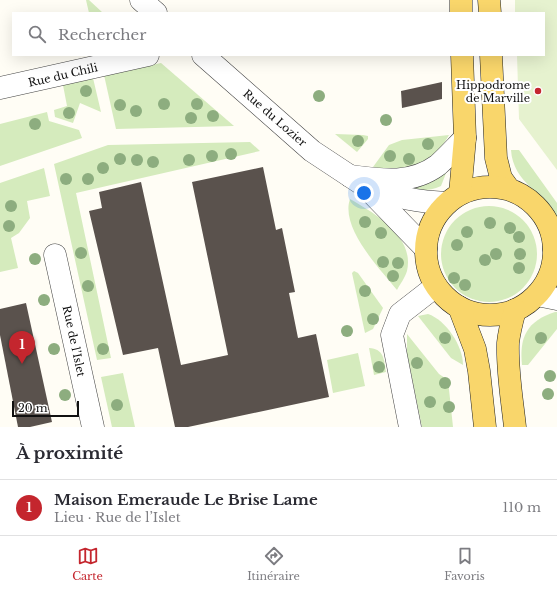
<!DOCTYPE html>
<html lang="fr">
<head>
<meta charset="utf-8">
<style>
  :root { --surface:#fff; --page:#f2f2f3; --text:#2b2b33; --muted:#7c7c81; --line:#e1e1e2; --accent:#c4262e }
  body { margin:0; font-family:"Libre Baskerville",serif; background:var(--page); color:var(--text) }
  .scale { position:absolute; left:12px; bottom:10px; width:67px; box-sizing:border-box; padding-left:4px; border:2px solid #111; border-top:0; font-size:11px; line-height:14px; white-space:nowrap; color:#111; -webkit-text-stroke:3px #fff; paint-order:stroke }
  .you { position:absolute; left:364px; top:193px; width:14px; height:14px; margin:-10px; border:3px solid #fff; border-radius:50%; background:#1a73e8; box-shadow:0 0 0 6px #1a73e833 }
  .badge { display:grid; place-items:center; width:26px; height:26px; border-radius:50%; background:var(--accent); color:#fff; font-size:13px; font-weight:700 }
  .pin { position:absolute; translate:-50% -33px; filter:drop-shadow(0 1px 2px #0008) }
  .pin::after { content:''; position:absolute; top:21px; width:14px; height:12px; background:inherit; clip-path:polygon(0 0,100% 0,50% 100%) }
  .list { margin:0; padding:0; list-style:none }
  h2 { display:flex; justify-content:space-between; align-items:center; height:52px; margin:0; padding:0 16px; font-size:17px }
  h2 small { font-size:13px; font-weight:400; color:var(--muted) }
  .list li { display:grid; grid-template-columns:26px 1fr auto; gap:12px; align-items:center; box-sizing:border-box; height:56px; padding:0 16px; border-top:1px solid var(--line) }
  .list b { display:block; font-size:15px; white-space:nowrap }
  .list p { margin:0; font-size:13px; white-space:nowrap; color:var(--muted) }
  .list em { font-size:13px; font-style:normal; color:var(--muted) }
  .icon { flex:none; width:22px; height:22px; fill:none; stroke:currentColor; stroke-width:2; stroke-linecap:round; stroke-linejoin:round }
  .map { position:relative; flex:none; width:557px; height:427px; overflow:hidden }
  .search { position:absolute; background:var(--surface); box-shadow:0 4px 16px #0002; left:12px; right:12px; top:12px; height:44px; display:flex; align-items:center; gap:10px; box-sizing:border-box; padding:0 14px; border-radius:0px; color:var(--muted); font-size:15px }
  .sheet { height:108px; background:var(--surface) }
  nav { display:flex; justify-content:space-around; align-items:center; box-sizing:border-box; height:56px; border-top:1px solid var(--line); background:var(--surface); font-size:11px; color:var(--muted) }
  nav a { display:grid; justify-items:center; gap:2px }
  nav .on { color:var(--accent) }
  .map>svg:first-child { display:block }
  .green { fill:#d5ebbd }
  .pitch { fill:#e6f2cf }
  .building { fill:#5a524d }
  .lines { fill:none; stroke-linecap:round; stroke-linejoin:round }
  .minor-casing { stroke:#444; stroke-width:23 }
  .major-casing { stroke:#222; stroke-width:23 }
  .minor { stroke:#fff; stroke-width:22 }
  .major { stroke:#f9d66b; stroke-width:22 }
  .tree { fill:#8dad7f }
  .poi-dot { fill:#c4262e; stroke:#fff; stroke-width:1.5 }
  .labels { text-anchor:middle; stroke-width:4; stroke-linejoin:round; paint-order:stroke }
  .street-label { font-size:11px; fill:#111; stroke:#fff }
  .poi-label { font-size:11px; fill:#111; stroke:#fff; text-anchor:end }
</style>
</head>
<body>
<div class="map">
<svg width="557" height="427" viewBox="0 0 557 427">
  <rect width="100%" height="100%" fill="#fffdf5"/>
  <g class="green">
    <path d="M86,0H89L103,13H89Z"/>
    <path d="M161,63L234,126L116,129L104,75Z"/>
    <path d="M93,78L101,112L80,103L73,123L55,117L54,110L67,106L63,85Z"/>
    <path d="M47,112L49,121L79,130L82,138L0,166V124Z"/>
    <path d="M335,134L363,135L368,136V139L357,152Z"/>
    <path d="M449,135C438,156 415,170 391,170C385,170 379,168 373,167L389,145L402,140Z"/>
    <path d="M250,142L260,151L76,193L111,358L97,360L54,164L108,145Z"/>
    <path d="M511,150H519L557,203V218C544,192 513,183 511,150Z"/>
    <path d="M44,168L50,196L27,201L30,218L19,233L11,238L18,268L0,272V183Z"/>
    <path d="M448,168L441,186C430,191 421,191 409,189Z"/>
    <path d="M350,199C374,213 415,236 407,271C405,278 400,284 397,290C380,269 340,228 350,199Z"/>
    <circle cx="489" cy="254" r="48"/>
    <path d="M354,271L358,273L383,308L373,329L365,333L352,273Z"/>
    <path d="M555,312H557V329L528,365H522C519,337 527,321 555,312Z"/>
    <path d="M428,314C446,320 463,346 463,365L451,358L418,316Z"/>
    <path d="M407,334L439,374L448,380L453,427H422L407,354Z"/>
    <path d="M369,348C384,349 384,359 386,372L374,375Z"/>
    <path d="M358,353L365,386L333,393L327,360Z"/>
    <path d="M123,373L135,427H112L101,377Z"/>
  </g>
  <path class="pitch" d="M515,0H557V170L519,119L517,55H544V13H515Z"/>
  <g class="building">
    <path d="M442,82V99L402,108L401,91Z"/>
    <path d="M263,167L276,230L282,228L295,292L289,293L298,338L316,334L329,397L188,427H175L158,348L123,355L89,211L102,208L99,192L141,182L181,365L228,355L192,182Z"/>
    <path d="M26,303L52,422L30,427H18L0,335V309Z"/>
  </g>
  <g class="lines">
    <g class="minor-casing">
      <g id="minor">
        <path d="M141,0L156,13"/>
        <path d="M203,55L312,151L365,186L426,249"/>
        <path d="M0,88L148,55"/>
        <path d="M350,176C381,180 411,185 438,165C447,157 456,147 465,138"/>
        <path d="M368,187C396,197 417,202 447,203"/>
        <path d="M554,249L557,251"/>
        <path d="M55,255L93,427"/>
        <path d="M537,295L557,299"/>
        <path d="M410,427L392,335L400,314L436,286"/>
      </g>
    </g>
    <g class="major-casing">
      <g id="major">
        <path d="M461,0V13"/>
        <path d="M489,0L490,13"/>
        <path d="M491,55L496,158L501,178L509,189"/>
        <circle cx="490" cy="251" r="64"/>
        <path d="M460,194L465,138L462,55"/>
        <path d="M459,307L475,349L479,371L485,427"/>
        <path d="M515,427C512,399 507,371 508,343C509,332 512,321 515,310"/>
      </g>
    </g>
    <use href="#minor" class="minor"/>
    <use href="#major" class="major"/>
  </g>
  <g class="tree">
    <circle cx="86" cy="91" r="6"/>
    <circle cx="319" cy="96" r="6"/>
    <circle cx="164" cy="104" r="6"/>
    <circle cx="197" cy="104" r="6"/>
    <circle cx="120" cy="105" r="6"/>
    <circle cx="136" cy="111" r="6"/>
    <circle cx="69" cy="113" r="6"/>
    <circle cx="213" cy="116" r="6"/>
    <circle cx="191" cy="118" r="6"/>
    <circle cx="386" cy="120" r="6"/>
    <circle cx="35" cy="124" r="6"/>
    <circle cx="358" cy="141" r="6"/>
    <circle cx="428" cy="144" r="6"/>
    <circle cx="231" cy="154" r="6"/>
    <circle cx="212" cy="156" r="6"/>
    <circle cx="390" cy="156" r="6"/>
    <circle cx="120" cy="159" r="6"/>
    <circle cx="409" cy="159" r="6"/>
    <circle cx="137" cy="160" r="6"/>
    <circle cx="189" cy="160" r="6"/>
    <circle cx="153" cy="162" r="6"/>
    <circle cx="103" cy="168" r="6"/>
    <circle cx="66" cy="179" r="6"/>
    <circle cx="88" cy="179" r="6"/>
    <circle cx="11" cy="206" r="6"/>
    <circle cx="365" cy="222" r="6"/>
    <circle cx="490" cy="223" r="6"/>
    <circle cx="9" cy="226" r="6"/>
    <circle cx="510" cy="228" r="6"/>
    <circle cx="467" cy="232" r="6"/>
    <circle cx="381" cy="233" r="6"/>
    <circle cx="519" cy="237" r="6"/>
    <circle cx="457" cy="245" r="6"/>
    <circle cx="81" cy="253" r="6"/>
    <circle cx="496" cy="254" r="6"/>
    <circle cx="520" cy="254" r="6"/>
    <circle cx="35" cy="259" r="6"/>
    <circle cx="485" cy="260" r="6"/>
    <circle cx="383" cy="262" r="6"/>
    <circle cx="398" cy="263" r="6"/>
    <circle cx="519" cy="268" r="6"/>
    <circle cx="393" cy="276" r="6"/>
    <circle cx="454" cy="278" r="6"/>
    <circle cx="465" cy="285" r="6"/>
    <circle cx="88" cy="286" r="6"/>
    <circle cx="365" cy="291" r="6"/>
    <circle cx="44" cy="300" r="6"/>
    <circle cx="373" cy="319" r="6"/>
    <circle cx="347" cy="331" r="6"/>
    <circle cx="445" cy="338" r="6"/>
    <circle cx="541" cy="338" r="6"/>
    <circle cx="54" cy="349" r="6"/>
    <circle cx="103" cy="349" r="6"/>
    <circle cx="417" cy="363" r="6"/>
    <circle cx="379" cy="367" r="6"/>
    <circle cx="550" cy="376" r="6"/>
    <circle cx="445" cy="383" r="6"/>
    <circle cx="548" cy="394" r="6"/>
    <circle cx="65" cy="395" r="6"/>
    <circle cx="430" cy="402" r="6"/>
    <circle cx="117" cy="405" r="6"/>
    <circle cx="449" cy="407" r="6"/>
  </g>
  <circle class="poi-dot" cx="538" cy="91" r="4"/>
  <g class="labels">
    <g class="street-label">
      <text transform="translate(63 75) rotate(-13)" y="4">Rue du Chili</text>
      <text transform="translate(275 118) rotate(41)" y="4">Rue du Lozier</text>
      <text transform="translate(74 341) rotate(78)" y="4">Rue de l’Islet</text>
    </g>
    <g class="poi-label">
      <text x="530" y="89">Hippodrome<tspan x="530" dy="13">de Marville</tspan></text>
    </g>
  </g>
</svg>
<div class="scale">20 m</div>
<div class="you"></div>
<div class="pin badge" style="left:22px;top:364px">1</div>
<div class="search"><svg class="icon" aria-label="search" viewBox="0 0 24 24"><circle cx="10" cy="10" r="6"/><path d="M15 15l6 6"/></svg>Rechercher</div>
</div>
<section class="sheet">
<h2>À proximité<small></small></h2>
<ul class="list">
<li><span class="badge">1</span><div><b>Maison Emeraude Le Brise Lame</b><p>Lieu · Rue de l’Islet</p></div><em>110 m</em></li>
</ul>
</section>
<nav>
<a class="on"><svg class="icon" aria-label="map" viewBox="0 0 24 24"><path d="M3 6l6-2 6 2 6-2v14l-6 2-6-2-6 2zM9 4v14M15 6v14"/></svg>Carte</a>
<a><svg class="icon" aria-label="directions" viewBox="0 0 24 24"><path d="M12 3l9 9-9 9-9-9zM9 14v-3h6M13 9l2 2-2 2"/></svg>Itinéraire</a>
<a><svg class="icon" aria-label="saved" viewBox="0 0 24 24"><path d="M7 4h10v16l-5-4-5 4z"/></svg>Favoris</a>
</nav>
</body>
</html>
